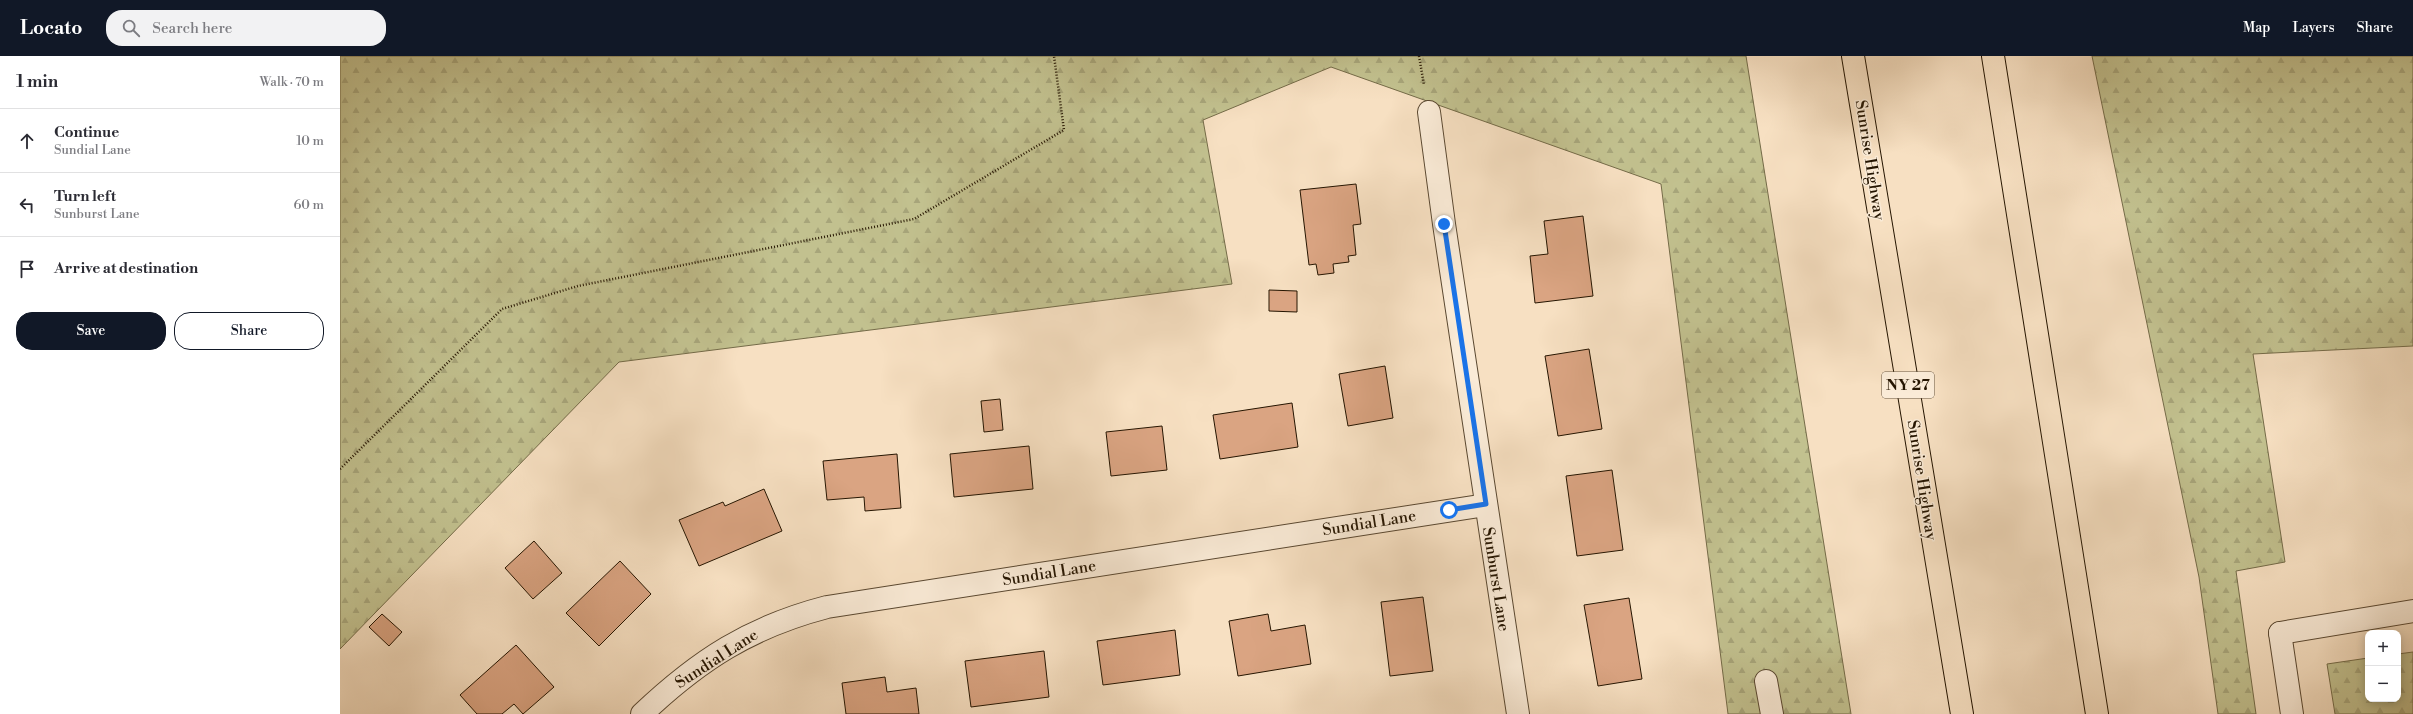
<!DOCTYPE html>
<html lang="en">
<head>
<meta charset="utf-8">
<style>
  :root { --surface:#fff; --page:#f2f2f3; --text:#2b2b33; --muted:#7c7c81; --line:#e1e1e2; --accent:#111827 }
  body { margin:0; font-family:"Libre Bodoni",serif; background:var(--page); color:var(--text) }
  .controls { position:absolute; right:12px; bottom:12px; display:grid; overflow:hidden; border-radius:8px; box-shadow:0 2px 10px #0003 }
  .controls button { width:36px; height:36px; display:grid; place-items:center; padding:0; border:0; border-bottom:1px solid var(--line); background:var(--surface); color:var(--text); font:20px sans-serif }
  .stop { position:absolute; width:12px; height:12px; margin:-9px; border:3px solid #1a73e8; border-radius:50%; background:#fff }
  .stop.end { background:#1a73e8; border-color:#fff; box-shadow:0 1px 4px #0008 }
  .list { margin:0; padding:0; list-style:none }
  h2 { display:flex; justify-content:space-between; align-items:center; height:52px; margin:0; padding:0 16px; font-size:17px }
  h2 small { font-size:13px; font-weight:400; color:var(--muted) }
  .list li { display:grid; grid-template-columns:26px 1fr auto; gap:12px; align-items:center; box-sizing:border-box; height:64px; padding:0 16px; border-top:1px solid var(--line) }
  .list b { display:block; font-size:15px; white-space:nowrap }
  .list p { margin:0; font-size:13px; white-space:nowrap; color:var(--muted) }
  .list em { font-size:13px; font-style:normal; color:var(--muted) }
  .actions { display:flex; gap:8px; padding:12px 16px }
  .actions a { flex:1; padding:9px 0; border:1px solid var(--accent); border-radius:16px; text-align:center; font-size:14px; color:var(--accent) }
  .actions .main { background:var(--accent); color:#fff }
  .icon { flex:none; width:22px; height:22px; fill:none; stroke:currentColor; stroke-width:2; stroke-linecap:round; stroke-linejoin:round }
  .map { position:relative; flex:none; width:2073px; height:658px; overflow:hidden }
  header { display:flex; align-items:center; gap:24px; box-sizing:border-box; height:56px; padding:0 20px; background:var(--accent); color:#fff }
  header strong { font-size:19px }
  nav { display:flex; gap:22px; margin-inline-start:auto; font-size:14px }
  .search { width:280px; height:36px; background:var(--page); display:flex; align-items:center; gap:10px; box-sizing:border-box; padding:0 14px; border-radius:16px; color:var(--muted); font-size:15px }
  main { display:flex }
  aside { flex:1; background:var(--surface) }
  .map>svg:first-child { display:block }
  .forest { fill:url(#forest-firs); stroke:#746b48 }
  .building { fill:#daa482; stroke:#251501 }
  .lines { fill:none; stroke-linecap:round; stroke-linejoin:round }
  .minor-casing { stroke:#5a4831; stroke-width:24 }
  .tertiary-casing { stroke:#5a4831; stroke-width:24 }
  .motorway-casing { stroke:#251501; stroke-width:24 }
  .path { stroke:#251501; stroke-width:2.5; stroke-dasharray:1 2; stroke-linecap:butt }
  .minor { stroke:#faebd7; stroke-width:22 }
  .tertiary { stroke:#faebd7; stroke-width:22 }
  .motorway { stroke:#f7e0c2; stroke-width:22 }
  .route { stroke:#1a73e8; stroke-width:5 }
  .labels { text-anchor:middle; stroke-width:3; stroke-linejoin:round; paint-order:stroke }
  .shield { fill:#faebd7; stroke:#655541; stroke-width:1 }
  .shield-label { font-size:15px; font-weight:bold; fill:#251501 }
  .street-label { font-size:16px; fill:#251501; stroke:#faebd7 }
</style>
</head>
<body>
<header>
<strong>Locato</strong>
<div class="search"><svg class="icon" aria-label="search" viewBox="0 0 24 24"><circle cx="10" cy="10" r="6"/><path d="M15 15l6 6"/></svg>Search here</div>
<nav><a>Map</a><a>Layers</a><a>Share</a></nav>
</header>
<main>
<aside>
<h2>1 min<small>Walk · 70 m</small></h2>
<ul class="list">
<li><svg class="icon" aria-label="ahead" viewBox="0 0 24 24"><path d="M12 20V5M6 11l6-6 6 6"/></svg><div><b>Continue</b><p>Sundial Lane</p></div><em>10 m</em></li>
<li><svg class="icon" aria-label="left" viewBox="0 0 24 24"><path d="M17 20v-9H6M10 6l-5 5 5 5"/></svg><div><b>Turn left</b><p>Sunburst Lane</p></div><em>60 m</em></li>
<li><svg class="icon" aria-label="arrive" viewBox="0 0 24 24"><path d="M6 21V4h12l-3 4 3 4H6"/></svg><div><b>Arrive at destination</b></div></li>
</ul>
<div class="actions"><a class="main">Save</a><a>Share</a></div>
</aside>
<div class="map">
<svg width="2073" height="658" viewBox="0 0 2073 658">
  <defs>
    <pattern id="forest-firs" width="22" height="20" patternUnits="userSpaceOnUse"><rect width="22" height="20" fill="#c2c18f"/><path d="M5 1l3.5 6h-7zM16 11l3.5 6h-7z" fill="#a7a57a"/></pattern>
  </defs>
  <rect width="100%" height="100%" fill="#f7e0c2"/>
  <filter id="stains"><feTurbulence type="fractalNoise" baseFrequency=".005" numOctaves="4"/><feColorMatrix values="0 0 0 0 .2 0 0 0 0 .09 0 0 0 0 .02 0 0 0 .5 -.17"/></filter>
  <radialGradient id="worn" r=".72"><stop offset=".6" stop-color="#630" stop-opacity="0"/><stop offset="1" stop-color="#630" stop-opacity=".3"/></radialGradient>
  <g class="forest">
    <path d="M0,0H1406L1511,658H1388L1321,128L991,11L863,64L892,228L279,306L0,593Z"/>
    <path d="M1752,0H2073V290L1913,298L1945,506L1896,515L1916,658H1878L1859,521Z"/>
    <path d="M2073,596V658H1995L1987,608L2028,602V643H2058V598Z"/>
  </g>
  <g class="building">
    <path d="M1016,128L1021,168L1013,169L1016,199L1008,200L1009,206L993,208L994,217L978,219L976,208L969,209L960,134Z"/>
    <path d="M1243,160L1253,240L1195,247L1190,200L1208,198L1204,165Z"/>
    <path d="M929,234L957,235V256L929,255Z"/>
    <path d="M1249,293L1262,373L1218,380L1205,300Z"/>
    <path d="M1045,310L1053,362L1008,370L999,318Z"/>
    <path d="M660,343L663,374L644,376L641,345Z"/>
    <path d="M952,347L958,391L880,403L873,359Z"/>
    <path d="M822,370L827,414L771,420L766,376Z"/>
    <path d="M689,390L693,433L614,441L610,398Z"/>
    <path d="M557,398L561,452L525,455L524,441L487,444L483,405Z"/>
    <path d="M1272,414L1283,494L1237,500L1226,420Z"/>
    <path d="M424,433L442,475L359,510L339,464L383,446L385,450Z"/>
    <path d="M194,485L222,517L193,543L165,512Z"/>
    <path d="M280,505L311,538L259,590L226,557Z"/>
    <path d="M1083,541L1093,615L1050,620L1041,546Z"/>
    <path d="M1289,542L1302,623L1258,630L1244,549Z"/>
    <path d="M42,558L62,576L49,590L29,571Z"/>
    <path d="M928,558L931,575L965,569L971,608L898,620L889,565Z"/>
    <path d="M835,574L840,619L763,629L757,585Z"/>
    <path d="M176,589L214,631L183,658L174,648L162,658H137L120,639Z"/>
    <path d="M704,595L709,641L631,651L625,605Z"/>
    <path d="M545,621L547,636L576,632L579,658H506L502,627Z"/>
  </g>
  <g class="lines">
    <g class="minor-casing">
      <g id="minor">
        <path d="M1089,56L1104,168L1178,658"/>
        <path d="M1940,577L2073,555"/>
        <path d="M1426,625L1432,658"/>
        <path d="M302,658C359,604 410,571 487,551L1146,449"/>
      </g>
    </g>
    <g class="tertiary-casing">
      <path id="tertiary" d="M1940,577L1952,658"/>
    </g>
    <g class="motorway-casing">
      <g id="motorway">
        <path d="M1513,0L1622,658"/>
        <path d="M1653,0L1757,658"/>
      </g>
    </g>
    <g class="path">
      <path d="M1079,0L1084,29"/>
      <path d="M0,413L162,253L238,230L574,163L724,74L714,0"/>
    </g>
    <use href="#minor" class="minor"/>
    <use href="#tertiary" class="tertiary"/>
    <use href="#motorway" class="motorway"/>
  </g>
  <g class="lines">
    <path class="route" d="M1104,168L1146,448L1109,454"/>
  </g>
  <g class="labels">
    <rect class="shield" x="1542" y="316" width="52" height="26" rx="3"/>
    <g class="shield-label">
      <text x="1568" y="334">NY 27</text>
    </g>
    <g class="street-label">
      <text transform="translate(1531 104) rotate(81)" y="6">Sunrise Highway</text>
      <text transform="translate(1583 424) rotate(81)" y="6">Sunrise Highway</text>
      <text transform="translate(1029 466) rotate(-9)" y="6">Sundial Lane</text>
      <text transform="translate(709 516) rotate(-9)" y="6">Sundial Lane</text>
      <text transform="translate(1157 523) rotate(81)" y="6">Sunburst Lane</text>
      <text transform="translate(376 602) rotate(-33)" y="6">Sundial Lane</text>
    </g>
  </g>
  <rect width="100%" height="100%" filter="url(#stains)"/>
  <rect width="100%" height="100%" fill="url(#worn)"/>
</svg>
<div class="controls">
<button>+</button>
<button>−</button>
</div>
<div class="stop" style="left:1109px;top:454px"></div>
<div class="stop end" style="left:1104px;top:168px"></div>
</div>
</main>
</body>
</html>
